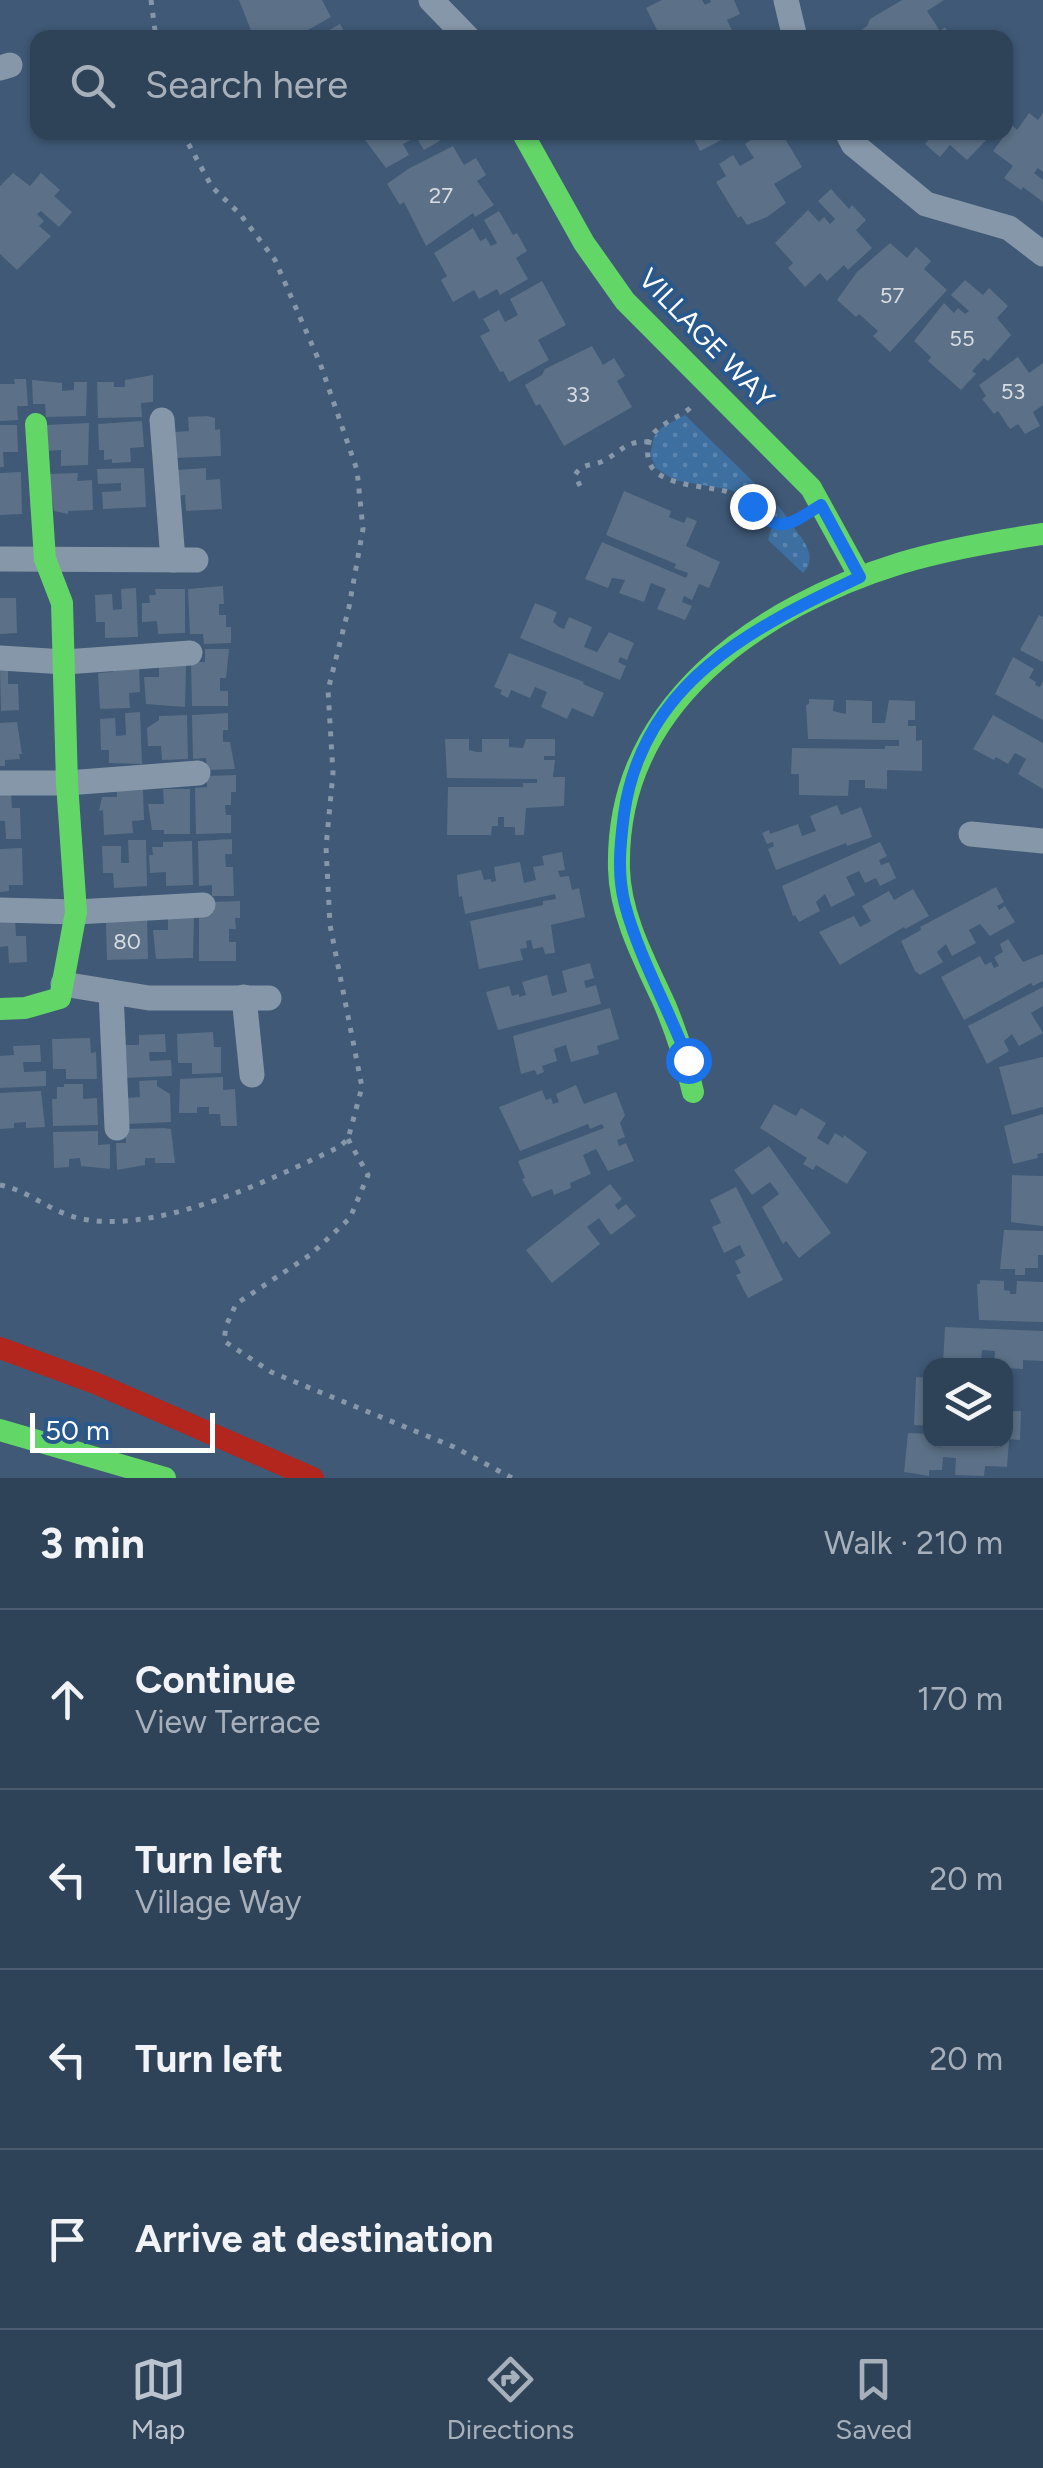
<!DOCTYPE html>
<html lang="en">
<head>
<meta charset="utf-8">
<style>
  :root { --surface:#2f4358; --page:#374a5e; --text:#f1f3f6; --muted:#a7b0ba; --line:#4a5c6e; --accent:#bcc5cf }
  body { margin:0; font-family:Figtree,sans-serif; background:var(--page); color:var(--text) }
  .controls { position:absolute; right:30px; bottom:30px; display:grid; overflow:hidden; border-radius:20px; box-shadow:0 2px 8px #0004 }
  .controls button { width:90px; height:90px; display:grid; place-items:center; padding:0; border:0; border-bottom:2px solid var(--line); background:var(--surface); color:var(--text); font:50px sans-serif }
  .scale { position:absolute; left:30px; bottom:25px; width:185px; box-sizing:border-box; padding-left:10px; border:5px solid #fff; border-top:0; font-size:28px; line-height:35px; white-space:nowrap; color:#fff; -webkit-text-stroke:8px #28588c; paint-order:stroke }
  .stop { position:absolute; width:30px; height:30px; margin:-22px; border:8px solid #1a73e8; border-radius:50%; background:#fff }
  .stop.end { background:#1a73e8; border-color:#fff; box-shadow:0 2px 10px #0008 }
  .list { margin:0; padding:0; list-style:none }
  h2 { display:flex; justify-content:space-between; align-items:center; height:130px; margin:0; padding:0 40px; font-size:42px }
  h2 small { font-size:32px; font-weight:400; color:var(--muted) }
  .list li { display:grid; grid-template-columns:65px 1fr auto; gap:30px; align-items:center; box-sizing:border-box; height:180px; padding:0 40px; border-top:2px solid var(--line) }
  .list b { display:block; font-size:38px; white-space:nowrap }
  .list p { margin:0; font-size:32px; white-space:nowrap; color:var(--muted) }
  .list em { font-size:32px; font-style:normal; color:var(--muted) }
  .icon { flex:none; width:55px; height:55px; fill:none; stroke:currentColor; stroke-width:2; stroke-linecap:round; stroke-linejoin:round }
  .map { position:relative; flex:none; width:1043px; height:1478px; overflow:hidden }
  .search { position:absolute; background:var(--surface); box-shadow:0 2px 8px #0004; left:30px; right:30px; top:30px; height:110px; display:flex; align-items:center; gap:25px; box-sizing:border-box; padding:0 35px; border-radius:20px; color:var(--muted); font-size:38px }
  .sheet { height:850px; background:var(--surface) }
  nav { display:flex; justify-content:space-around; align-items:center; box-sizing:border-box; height:140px; border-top:2px solid var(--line); background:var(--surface); font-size:28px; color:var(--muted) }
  nav a { display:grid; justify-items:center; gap:5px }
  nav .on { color:var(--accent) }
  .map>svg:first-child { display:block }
  .grass { fill:url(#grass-dots) }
  .building { fill:#5c7187 }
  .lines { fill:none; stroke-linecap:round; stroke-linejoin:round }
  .path { stroke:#8697a9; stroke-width:5; stroke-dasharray:5 8; stroke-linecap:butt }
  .street { stroke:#8697a9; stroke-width:25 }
  .fast { stroke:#63d668; stroke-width:22 }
  .jam { stroke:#b3261e; stroke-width:22 }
  .route { stroke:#1a73e8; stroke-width:12 }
  .labels { text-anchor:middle; stroke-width:8; stroke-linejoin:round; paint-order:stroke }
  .number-label { font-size:22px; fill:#d6dce1 }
  .street-label { font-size:28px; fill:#fff; stroke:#28588c }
</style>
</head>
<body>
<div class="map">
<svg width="1043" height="1478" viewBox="0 0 1043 1478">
  <defs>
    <pattern id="grass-dots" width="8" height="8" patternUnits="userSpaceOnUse" patternTransform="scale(2.5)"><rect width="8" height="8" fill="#3d6fa1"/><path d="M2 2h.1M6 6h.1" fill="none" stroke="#5a85af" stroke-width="1.8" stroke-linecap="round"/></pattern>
  </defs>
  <rect width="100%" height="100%" fill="#3f5976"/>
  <g class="grass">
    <path d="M685,415L779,507L790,521L774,523L731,490L674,480L656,468L650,455L654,437L661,428Z"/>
    <path d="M792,525C803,540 819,557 803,573L768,540L772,527L783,529Z"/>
  </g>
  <g class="building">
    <path d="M239,0H322L331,17L299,35L298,32L288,38H278L276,34L269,38H254Z"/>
    <path d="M662,0H702L705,5L711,2L710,0H734L740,14L727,20L736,38H646L658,32L646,8Z"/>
    <path d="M902,0H944L927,11L940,31L945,27L952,38H850L867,26L870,19Z"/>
    <path d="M340,24L348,38H313L324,33Z"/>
    <path d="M1029,113L1038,120L1043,113V172L1038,168L1034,173L1043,180V202L1023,187L1021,190L1004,178L1013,166L993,151L1012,125L1017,130Z"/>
    <path d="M359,132H455L424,150L416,137L403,144L409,155L386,168Z"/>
    <path d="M691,132H737L700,151Z"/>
    <path d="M763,132H781L802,167L774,184L786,203L767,217L747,225L741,216L738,218L716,182L726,176L719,164L733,155L740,166L754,158L745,144Z"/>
    <path d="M935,132H994L967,160L950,145L940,157L925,144Z"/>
    <path d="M453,146L464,165L476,158L486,175L477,181L494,205L475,217L473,213L426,246L404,202L400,205L387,184L408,169Z"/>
    <path d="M13,173L30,186L41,173L60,190L54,196L72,212L59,227L41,211L37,214L44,221L39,226L51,236L17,270L0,254V186Z"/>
    <path d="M831,189L849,209L852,205L866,220L856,230L872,248L848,270L844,265L827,281L820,273L805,287L788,268L793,263L775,243L808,210L819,222L824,217L830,224L835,219L818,201Z"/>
    <path d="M499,211L513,235L517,233L527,251L516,258L528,279L500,295L497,289L479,299L474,290L453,302L441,280L447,276L434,253L473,228L480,241L486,238L491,246L497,243L484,220Z"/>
    <path d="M890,243L907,258L916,247L931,261L924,269L947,290L890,352L873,336L878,331L859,314L856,317L837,300L857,272Z"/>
    <path d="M965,280L983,295L989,288L1008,306L997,318L1011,335L988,361L984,358L972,371L976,374L961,390L928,361L931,357L914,341L944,303L954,313L958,308L965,314L969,311L951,295Z"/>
    <path d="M542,281L566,325L538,340L549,360L509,382L503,371L500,372L480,336L490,331L483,319L499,310L505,322L518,315L510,299Z"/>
    <path d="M592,346L603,365L614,358L625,376L617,381L632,407L564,446L540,404L536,406L525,385L542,375L545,369Z"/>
    <path d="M1018,357L1029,373L1043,363V405L1033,412L1040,426L1025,434L1018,424L1010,429L998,411L994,414L982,399L986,396L979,385Z"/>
    <path d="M153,375V402L141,403L142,417L98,418L97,382H114V387H125V380Z"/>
    <path d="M14,379H26L28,406H17L18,420L0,421V384H15Z"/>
    <path d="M32,380L62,383V391L74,390V382H87L86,416L46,417L45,404H33Z"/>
    <path d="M207,416L215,418V430L220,429L221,456L176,458L175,432L189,431L188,417Z"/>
    <path d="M142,421L144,447L130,448L131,462L112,463V459L104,460V450H99L98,424Z"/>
    <path d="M89,423L88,465L61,466V450L47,451L46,425Z"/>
    <path d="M0,425H17L18,452H3L4,467H0Z"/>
    <path d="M144,468L146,507L103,509L102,492L121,491V483L98,484L97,469Z"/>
    <path d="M206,468V480L220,479L222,509L186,511L185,495L178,496L177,470Z"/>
    <path d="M21,472L22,514L0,515V473Z"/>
    <path d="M78,473L77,481L92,480L93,510L68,511V514L54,511L48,474Z"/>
    <path d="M624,491L671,511L669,517L684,523L687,517L697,521L686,546L720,562L709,588L699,584L692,600L684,596L682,602L692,606L685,620L657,609L666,589L651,583L644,602L619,593L625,580L612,578L608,588L585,579L602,542L686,578L688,573L674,568L676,564L606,535Z"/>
    <path d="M223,586L224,604H219V615H226V627H231V643L204,644L203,634H190L188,589Z"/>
    <path d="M136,588L138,637L105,638V622H96L95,595L112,594L113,610L122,609L121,589Z"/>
    <path d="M155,589H185V633L158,634L157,621L142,622V603H150L149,595H156Z"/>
    <path d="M0,598H16L17,633L0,634Z"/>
    <path d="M535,603L557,612L553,622L559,627L564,629L569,617L592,627L584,647L597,652L609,632L634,643L627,660L620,657L618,662L626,666L620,680L520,638Z"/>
    <path d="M1039,615L1043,617V662L1020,650Z"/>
    <path d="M205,649H229L226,678H220V691H228V706H192L191,662H205Z"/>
    <path d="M509,653L584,682L583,684L604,693L593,717L572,708L567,719L541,707L547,692L535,687L530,698L511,690L508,698L500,694L502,690L494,687Z"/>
    <path d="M1013,657L1034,669L1029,678L1036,682L1035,685L1040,687L1043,681V720L995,694Z"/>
    <path d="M159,663H186L185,707L146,704L144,677H159Z"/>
    <path d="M139,664L140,692L129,693L130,708L100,709L98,673L113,672V665Z"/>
    <path d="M0,669H8V684H18L19,710L1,711Z"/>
    <path d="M809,699L834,700L833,711L846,714V700L872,701V723H885L889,700L915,701V720H908V726H916V741L922,740V771L887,770V789L865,788V780H849L848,796L799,795V774H791L792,748L885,749V746H899V740L808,739L806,705L809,704Z"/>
    <path d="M140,712L142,764L109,763V750H101L100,719L115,718L116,736L126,735L125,713Z"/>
    <path d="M228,713V730H223V742H230L235,769L207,770L206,758L193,759L192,715Z"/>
    <path d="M187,715L188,759L162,760L161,746H148L147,728L159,720V716Z"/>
    <path d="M993,715L1043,743V789L1018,774L1026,759L1015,753L1008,764L996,757L994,760L973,749Z"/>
    <path d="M17,722L22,754H19L20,759L5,760V766H0V723Z"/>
    <path d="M445,739H469V750L477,752H482V739H509V747L523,748L526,739H555V756H544V760H555L553,777H565L564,806L526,808L524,835H515V827H504V817H498V826H492L491,835H447L448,787H523V783H537V779L447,778Z"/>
    <path d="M236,775V792H231V805H225L226,815H231V833L196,834L195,788L207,787V776Z"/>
    <path d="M163,789H190V834H164V830H152L148,804H164Z"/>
    <path d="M143,790L144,820L132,821L133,833L104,835L103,810L99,811L102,797H117V791Z"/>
    <path d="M11,793L12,808H20L21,839H6L5,821H0V794Z"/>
    <path d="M837,805L841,815L861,807L872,837L847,846L846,843L776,870L768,849L774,846L773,842L767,844L762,833L769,830L770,834L798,824L802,836L816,831L810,816Z"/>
    <path d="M232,839V854H225L226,867H233L234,896H212V885L199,886L198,841Z"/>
    <path d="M128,840H146L147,886L114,888L113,873H103L102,846H121V863H129Z"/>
    <path d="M192,841L193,885L166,886V872L150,873L149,855H153L152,847H163V842Z"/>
    <path d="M880,842L887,856L879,860L881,865L889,862L896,878L880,886L876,878L865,883L859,871L846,877L855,895L831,907L825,894L816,902L820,911L799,922L795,915L793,916L782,886Z"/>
    <path d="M22,848L23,885H9V891L0,892V849Z"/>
    <path d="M562,852L565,870L558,871L560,877L569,876L572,890L579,888L585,917L551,925L555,953L545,954L543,947L533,949L531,940L526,941L527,948L520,949L523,960L479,969L470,921L543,905V901L556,899L555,894L465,914L462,896L459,897L457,875L481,870L484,880L491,879V882L496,881L494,867L520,862L524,883L536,880L533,867L544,865L542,856Z"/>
    <path d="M996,887L1004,902L997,906L999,910L1005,906L1015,922L990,936L980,924L969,930L976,943L952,956L946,944L937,952L943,962L920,975L915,971L901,941L921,930L920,927Z"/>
    <path d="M913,889L929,916L905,929L904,927L840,965L819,932L854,916L860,927L871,921L862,906L889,891L894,900Z"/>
    <path d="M240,901V918H235L236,929H229V942H236V961H199V915H212V902Z"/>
    <path d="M194,915L193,958L156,959L153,930H168V916Z"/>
    <path d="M147,916L148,959L107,960L106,923Z"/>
    <path d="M15,919L16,936H26L27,962L9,963L8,946L0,947V921Z"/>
    <path d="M1008,939L1023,962L1043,954V981L1033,986L1031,983L964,1020L941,977L980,956L985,965L991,962L994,968L999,966L994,957L1003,952L1000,944Z"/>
    <path d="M590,963L594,978L584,981L586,988L596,985L601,1004L498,1030L486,992L509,986L512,996L519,994V997L526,995L522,982L547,975L552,996L567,992L562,971Z"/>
    <path d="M1043,987V1006L1031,1013L1043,1033L1019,1046L1012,1034L1004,1041L1009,1051L987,1064L968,1026Z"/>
    <path d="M610,1008L619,1039L597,1046L599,1054L571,1062L566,1045L554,1049L557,1061L542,1066L544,1072L537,1075L535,1070L521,1074L513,1036Z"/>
    <path d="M213,1032L214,1047H221V1073L192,1074V1063H178L177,1034Z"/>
    <path d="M165,1034L166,1052H149L150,1061L171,1060L172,1076L122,1078L123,1045H139V1035Z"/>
    <path d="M90,1038L91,1053L96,1052L97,1079H66V1069H53L52,1039Z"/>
    <path d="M40,1045L41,1062H23L24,1072L46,1071V1086L0,1088V1056L14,1055L13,1046Z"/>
    <path d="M1043,1057V1107L1012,1115L999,1067Z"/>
    <path d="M223,1077V1090L235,1089L237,1126H221L220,1114H209V1107H197V1113H179L180,1079Z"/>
    <path d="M157,1080V1086L170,1094L171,1122L127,1124L125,1098L140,1097L139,1081Z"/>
    <path d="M64,1084H83V1099L97,1098L98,1125L53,1126L52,1099H57V1087H64Z"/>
    <path d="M576,1085L584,1104L616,1092L625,1115L620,1123L625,1137L617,1140L619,1146L626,1143L634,1161L608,1171L596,1149L583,1155L591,1174L570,1183L571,1188L554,1195L552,1189L532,1197L522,1179L525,1178L518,1161L604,1128L602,1124L590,1129L588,1124L520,1151L499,1107L542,1090L546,1100L551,1098L553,1104L559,1102L556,1094Z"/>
    <path d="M41,1091L45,1127L26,1128V1122L14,1123V1128L0,1129V1093Z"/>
    <path d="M774,1104L796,1116L801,1108L826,1123L817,1138L828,1145L835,1133L843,1138L844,1135L867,1152L847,1184L816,1165L813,1170L803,1164L807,1158L760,1128Z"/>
    <path d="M1043,1114V1153L1037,1154L1038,1158L1013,1164L1004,1126Z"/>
    <path d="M164,1128L171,1129L175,1163H155V1158H145V1165L117,1170L116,1143H126L125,1129Z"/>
    <path d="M98,1131V1145L110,1144V1169L81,1166L80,1158L69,1159V1167L54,1168L53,1132Z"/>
    <path d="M769,1146L831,1233L799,1258L786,1241L783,1244L762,1207L779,1194L770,1182L752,1195L734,1170Z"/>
    <path d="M1012,1175L1043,1176V1226L1011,1222Z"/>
    <path d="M610,1184L622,1199L615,1205L618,1210L626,1204L636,1216L611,1235L599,1218L587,1227L600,1244L552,1283L526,1250Z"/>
    <path d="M736,1187L783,1280L748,1298L736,1275L741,1273L735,1261L745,1256L740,1245L724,1253L712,1227L721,1223L710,1200Z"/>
    <path d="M1004,1230L1043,1231V1255H1038V1268H1025V1275H1015V1269H1000Z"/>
    <path d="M980,1280L1004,1281V1290L1010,1291V1294H1016L1017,1281L1043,1282V1322L979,1320L977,1284H980Z"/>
    <path d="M945,1327L1043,1331V1361L1023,1360V1369L1006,1368V1366H994L995,1351L982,1350L981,1364L943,1365Z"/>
    <path d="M916,1377L930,1378V1426L914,1425Z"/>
    <path d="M1006,1411H1021L1020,1440L1006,1439Z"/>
    <path d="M908,1433L930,1434V1440H1009L1007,1467L985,1466L984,1476L955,1475L956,1458L943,1457L942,1470H929V1476L904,1472Z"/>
  </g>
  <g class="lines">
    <g class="path">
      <path d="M151,0L156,38"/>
      <path d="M690,408C678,419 653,425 649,442C637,490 705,483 731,493C756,504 767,535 797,520"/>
      <path d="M580,486L575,475C583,462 591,467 603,461C621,452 626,440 649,442"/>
      <path d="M348,1139L368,1175L350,1218L310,1255L236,1304L226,1326L224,1341L271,1372L454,1447L512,1478"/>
      <path d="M0,1185C26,1190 46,1208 71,1216C148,1240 270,1180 339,1147L348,1139L362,1087L330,925L326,847L333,773L328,690L349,607L363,529L357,470L320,363L275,260L240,214L212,187L182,132"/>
    </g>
    <g class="street">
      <path d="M431,0L468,38"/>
      <path d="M786,0L795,38"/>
      <path d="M0,68L10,65"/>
      <path d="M847,132L853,144L926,204L1009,228L1043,254"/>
      <path d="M162,420L173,560"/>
      <path d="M0,559L196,560"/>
      <path d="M0,658L65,662L190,653"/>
      <path d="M0,783H67L198,773"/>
      <path d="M971,834L1043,841"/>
      <path d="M0,910L76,912L203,905"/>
      <path d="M63,984L149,998H269"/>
      <path d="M111,992L117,1128"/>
      <path d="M244,997L252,1075"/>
    </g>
    <g class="fast">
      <path d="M522,132L584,243L625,301L811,488L860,577"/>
      <path d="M0,1009L25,1008L60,998L76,912L67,783L62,603L45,559L36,424"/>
      <path d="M693,1092C686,1062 677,1034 665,1005C646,963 620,916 619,869C615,704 759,607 901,563C948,549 995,541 1043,534"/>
      <path d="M0,1430L165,1478"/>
    </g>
    <path class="jam" d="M0,1348L95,1383L313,1478"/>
  </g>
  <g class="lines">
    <path class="route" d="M688,1060C668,1007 640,960 625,905C617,875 620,845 624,814C643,682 752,628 860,577L821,505C790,524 780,536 752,506"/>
  </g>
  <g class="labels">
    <g class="number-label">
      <text x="441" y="203">27</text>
      <text x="892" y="303">57</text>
      <text x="962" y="346">55</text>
      <text x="1013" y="399">53</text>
      <text x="578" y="402">33</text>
      <text x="127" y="949">80</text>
    </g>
    <g class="street-label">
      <text transform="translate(707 338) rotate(46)" y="10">VILLAGE WAY</text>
    </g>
  </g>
</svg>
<div class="controls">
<button><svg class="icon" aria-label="layers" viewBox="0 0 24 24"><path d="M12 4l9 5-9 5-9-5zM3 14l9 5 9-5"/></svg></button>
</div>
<div class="scale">50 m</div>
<div class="stop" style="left:688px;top:1060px"></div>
<div class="stop end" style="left:752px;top:506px"></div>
<div class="search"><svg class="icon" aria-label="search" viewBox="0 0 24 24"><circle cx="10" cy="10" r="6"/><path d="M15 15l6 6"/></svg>Search here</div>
</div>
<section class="sheet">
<h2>3 min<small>Walk · 210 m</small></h2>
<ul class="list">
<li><svg class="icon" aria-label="ahead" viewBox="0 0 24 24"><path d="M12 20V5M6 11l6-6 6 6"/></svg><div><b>Continue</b><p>View Terrace</p></div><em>170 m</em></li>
<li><svg class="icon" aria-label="left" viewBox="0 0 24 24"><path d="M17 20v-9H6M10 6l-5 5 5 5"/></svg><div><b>Turn left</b><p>Village Way</p></div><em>20 m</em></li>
<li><svg class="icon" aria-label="left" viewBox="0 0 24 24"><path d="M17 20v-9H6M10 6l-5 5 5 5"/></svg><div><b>Turn left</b></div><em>20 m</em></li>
<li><svg class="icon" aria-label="arrive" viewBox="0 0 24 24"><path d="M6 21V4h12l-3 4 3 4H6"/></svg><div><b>Arrive at destination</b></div></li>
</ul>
</section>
<nav>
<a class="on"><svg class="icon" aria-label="map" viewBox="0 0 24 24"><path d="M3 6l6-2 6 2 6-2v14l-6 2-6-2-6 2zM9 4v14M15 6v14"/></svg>Map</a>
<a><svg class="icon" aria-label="directions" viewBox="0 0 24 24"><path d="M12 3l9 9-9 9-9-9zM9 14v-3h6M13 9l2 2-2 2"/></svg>Directions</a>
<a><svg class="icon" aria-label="saved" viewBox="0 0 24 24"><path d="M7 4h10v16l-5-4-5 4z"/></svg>Saved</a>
</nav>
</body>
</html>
